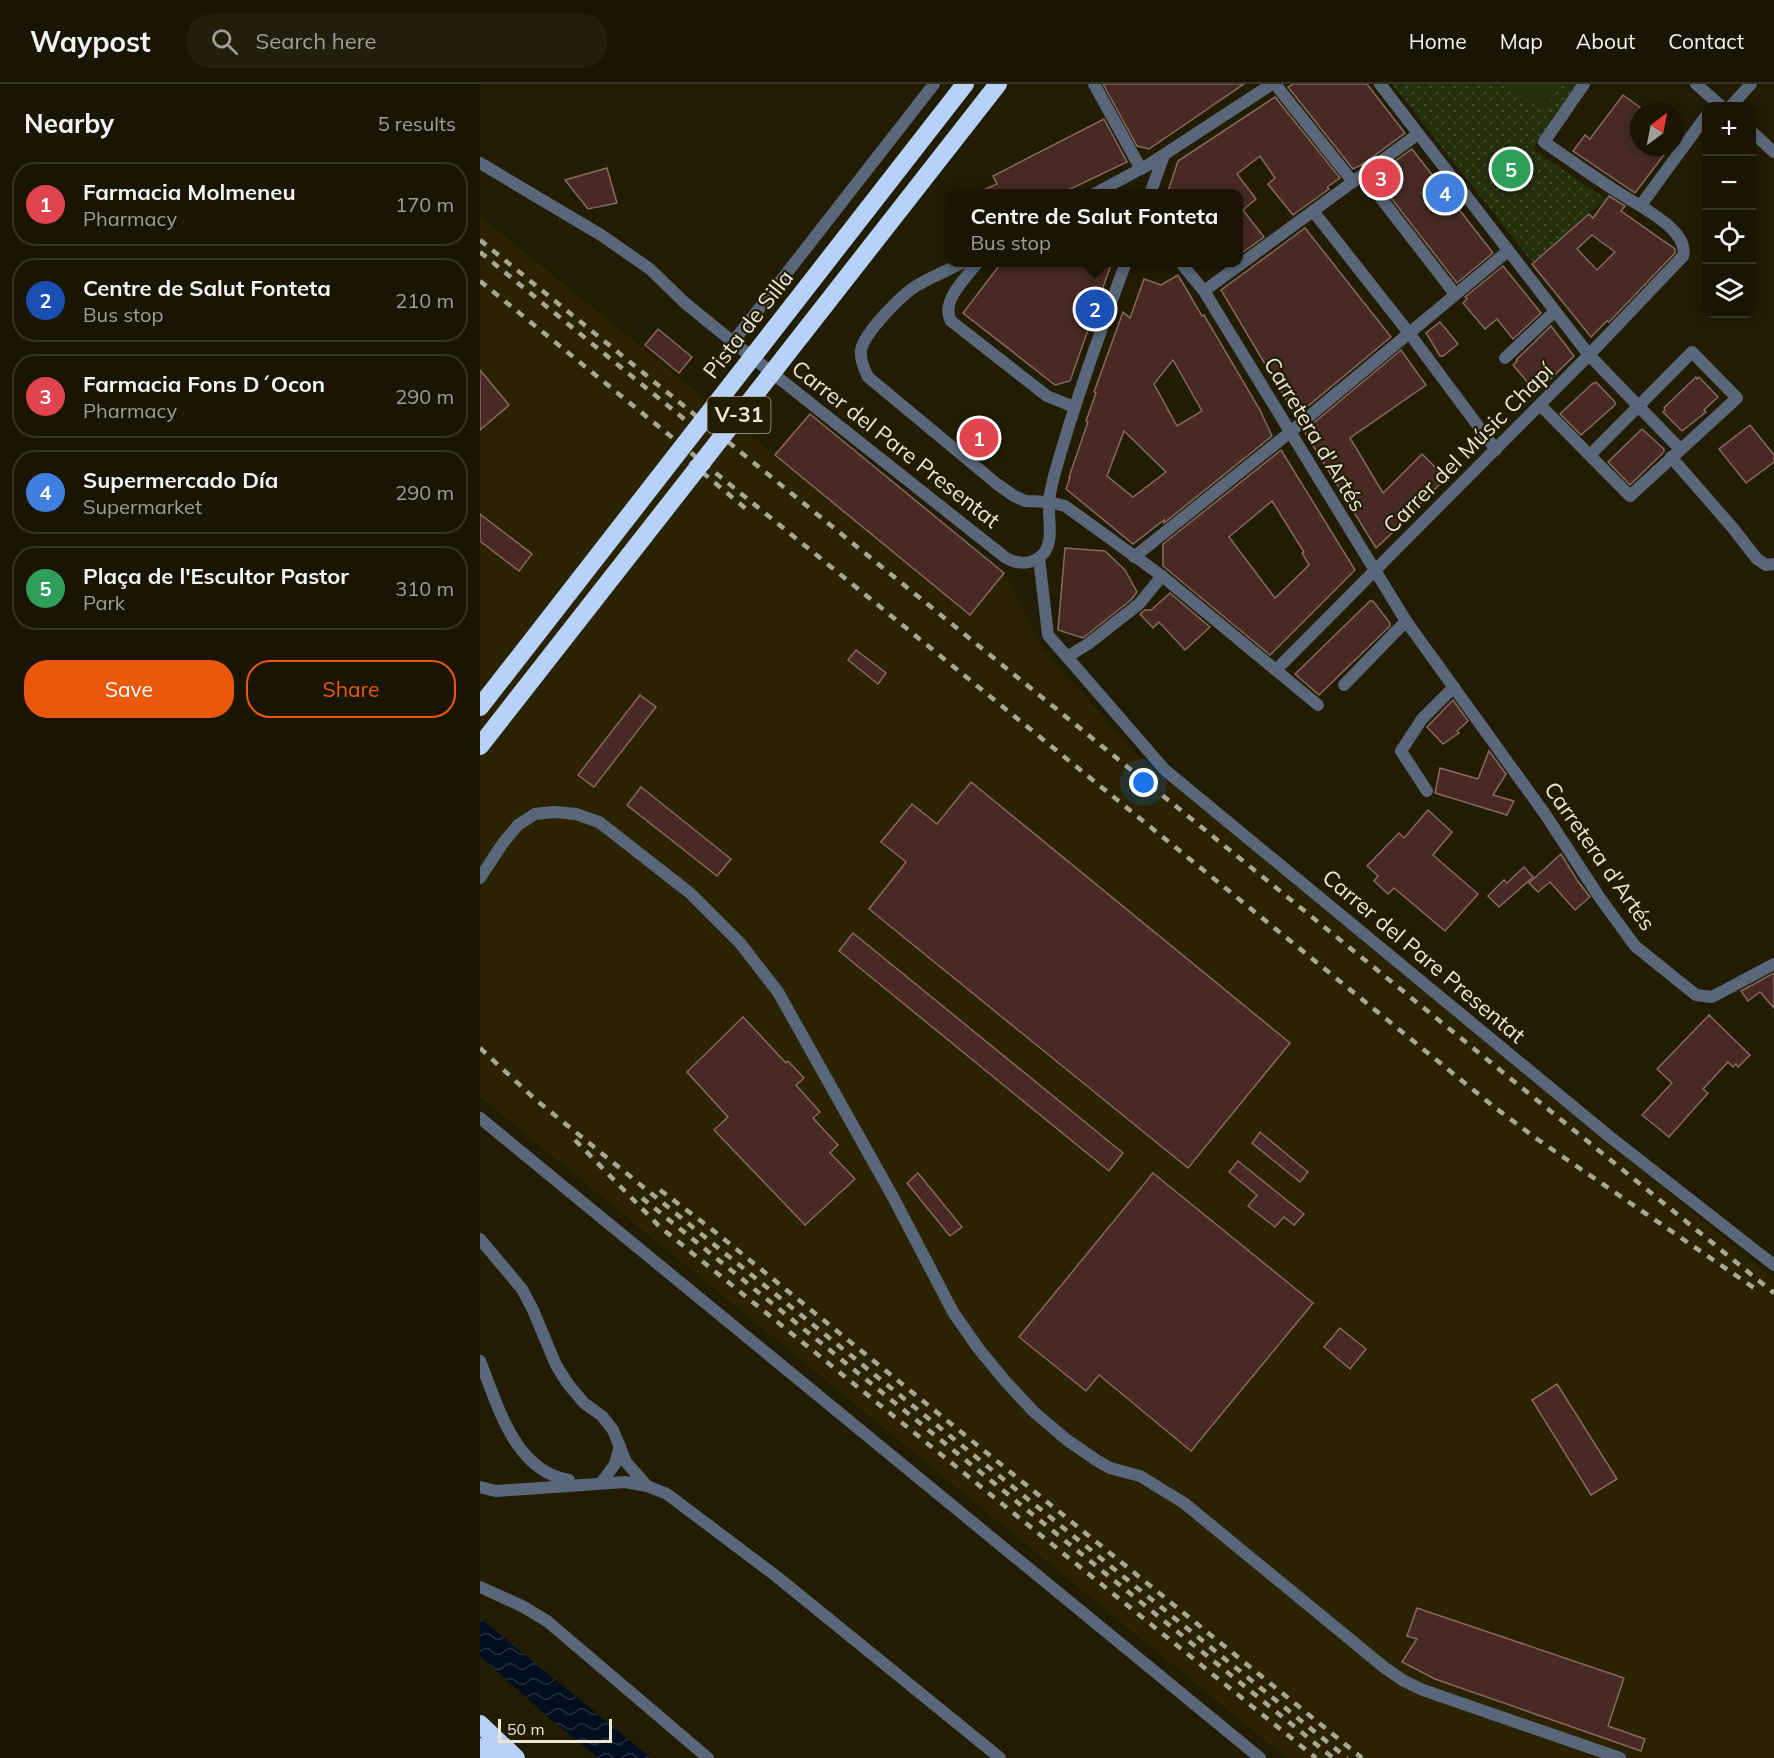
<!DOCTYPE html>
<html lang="en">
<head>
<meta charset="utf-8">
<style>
  :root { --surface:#1a1502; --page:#231e0c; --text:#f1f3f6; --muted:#9f9f99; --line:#383424; --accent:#ea580c }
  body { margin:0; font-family:Mulish,sans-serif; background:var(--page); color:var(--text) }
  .controls { position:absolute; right:18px; top:18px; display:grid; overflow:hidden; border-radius:12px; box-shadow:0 3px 9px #0003 }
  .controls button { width:54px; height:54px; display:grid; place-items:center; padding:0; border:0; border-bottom:2px solid var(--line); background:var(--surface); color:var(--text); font:30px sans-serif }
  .compass { position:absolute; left:1150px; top:18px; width:54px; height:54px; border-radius:50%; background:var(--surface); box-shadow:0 3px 9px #0003; rotate:32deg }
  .scale { position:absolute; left:18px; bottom:15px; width:114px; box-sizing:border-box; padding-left:6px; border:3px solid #ebe7d7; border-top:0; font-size:16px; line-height:21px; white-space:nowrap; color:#ebe7d7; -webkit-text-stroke:4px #221c02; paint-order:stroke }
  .you { position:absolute; left:664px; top:699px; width:21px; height:21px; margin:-15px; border:4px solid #fff; border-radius:50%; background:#1a73e8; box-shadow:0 0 0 9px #1a73e833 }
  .badge { display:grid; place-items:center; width:39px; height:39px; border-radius:50%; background:var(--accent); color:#fff; font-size:20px; font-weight:700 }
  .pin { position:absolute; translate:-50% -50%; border:3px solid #fff; box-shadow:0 2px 6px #0006 }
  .popup { position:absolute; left:466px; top:105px; width:297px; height:78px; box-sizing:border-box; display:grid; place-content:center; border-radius:12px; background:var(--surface); filter:drop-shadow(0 2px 4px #0005); font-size:20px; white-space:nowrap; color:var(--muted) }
  .popup b { font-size:22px; color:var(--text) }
  .popup::after { content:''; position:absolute; left:50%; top:100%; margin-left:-12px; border:12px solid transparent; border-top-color:var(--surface) }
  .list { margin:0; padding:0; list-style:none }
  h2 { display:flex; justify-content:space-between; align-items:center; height:78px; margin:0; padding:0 24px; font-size:26px }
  h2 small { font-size:20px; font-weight:400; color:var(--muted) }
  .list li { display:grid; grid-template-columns:39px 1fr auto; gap:18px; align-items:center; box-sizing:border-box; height:84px; margin:0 12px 12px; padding:0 12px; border:2px solid var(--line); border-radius:24px }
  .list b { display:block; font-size:22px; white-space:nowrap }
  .list p { margin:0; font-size:20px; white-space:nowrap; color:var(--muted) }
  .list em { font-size:20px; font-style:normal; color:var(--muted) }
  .actions { display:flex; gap:12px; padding:18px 24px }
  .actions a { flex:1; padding:14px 0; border:2px solid var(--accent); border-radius:24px; text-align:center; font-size:21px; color:var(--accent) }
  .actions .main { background:var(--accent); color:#fff }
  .icon { flex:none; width:33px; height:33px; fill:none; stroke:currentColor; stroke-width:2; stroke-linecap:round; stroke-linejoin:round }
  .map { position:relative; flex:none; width:1294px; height:1674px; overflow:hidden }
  header { display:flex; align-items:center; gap:36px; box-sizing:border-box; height:84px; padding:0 30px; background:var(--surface); border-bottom:2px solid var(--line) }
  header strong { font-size:28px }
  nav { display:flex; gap:33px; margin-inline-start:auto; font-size:21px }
  .search { width:420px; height:54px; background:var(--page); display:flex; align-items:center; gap:15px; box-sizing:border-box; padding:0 21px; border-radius:24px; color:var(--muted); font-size:22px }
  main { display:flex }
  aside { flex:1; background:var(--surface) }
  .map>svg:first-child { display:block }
  .built { fill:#2a2200 }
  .park { fill:url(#park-dots) }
  .pitch { fill:#232f0d }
  .water { fill:url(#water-waves) }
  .building { fill:#462a23; stroke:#88685f; stroke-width:1.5; fill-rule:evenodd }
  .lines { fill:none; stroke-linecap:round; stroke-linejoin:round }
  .street { stroke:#5a677a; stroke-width:12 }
  .highway { stroke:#b7d2f8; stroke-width:18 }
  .rail { stroke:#aba693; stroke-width:4.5; stroke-dasharray:8 8; stroke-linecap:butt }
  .highway-bridge { stroke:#b7d2f8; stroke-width:18 }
  .labels { text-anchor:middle; stroke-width:4.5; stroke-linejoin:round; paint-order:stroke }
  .shield { fill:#221c02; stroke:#afaa97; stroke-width:1.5 }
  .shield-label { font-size:21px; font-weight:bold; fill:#ebe7d7 }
  .street-label { font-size:22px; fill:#ebe7d7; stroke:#221c02 }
</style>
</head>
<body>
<header>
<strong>Waypost</strong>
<div class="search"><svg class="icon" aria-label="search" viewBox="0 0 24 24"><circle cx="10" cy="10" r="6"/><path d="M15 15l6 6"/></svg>Search here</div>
<nav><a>Home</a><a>Map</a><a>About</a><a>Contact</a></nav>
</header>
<main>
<aside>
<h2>Nearby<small>5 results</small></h2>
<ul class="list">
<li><span class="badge" style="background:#e0444e">1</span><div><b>Farmacia Molmeneu</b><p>Pharmacy</p></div><em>170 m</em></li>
<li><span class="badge" style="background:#1a4fb4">2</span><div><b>Centre de Salut Fonteta</b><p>Bus stop</p></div><em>210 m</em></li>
<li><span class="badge" style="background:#e0444e">3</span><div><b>Farmacia Fons D´Ocon</b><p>Pharmacy</p></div><em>290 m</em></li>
<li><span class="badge" style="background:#3f7fe0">4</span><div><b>Supermercado Día</b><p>Supermarket</p></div><em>290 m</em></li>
<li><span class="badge" style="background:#2e9e5b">5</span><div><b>Plaça de l'Escultor Pastor</b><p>Park</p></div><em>310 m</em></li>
</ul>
<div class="actions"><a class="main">Save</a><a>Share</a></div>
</aside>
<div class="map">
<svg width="1294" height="1674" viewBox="0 0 1294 1674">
  <defs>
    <pattern id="park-dots" width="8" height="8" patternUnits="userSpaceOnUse" patternTransform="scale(1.5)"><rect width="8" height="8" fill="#232f0d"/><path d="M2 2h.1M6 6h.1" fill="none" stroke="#434d30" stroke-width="1.8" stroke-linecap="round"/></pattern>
    <pattern id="water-waves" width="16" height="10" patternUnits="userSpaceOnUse" patternTransform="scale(1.5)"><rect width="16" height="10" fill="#000e1f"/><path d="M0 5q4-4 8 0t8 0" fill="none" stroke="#25313f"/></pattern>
  </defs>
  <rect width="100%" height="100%" fill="#221c02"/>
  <path class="built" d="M0,132L295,371L331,329L524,489L564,566L661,675L1294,1195V1674H806L0,1013V804L5,787L0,780Z"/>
  <path class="park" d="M912,0H1097L1053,65L1126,115L1052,178Z"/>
  <path class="pitch" d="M1020,0H1080L1065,26Z"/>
  <path class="water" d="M0,1534L171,1674H118L68,1633L0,1572Z"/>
  <g class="building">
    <path d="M623,0H764L669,65L657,62Z"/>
    <path d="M813,0H887L925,49L883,80L873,85L808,3Z"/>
    <path d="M1143,11L1165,27H1159V63H1190L1155,109L1093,67L1105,51L1110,55Z"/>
    <path d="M795,13L860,94L847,103L849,105L813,131L788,100L795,94L780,72L757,90L776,115L763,126L784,153L759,171V110H687L698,77Z"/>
    <path d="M624,35L647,78L580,110H495L517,100L513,92Z"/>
    <path d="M932,65L1013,169L977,199L894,92Z"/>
    <path d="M127,84L137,119L108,125L85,96Z"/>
    <path d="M1129,112L1145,122L1141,127L1195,165V169L1130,237L1129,238L1127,237L1111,253L1052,180L1109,130L1113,134ZM1112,151L1135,168L1117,186L1097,165Z"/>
    <path d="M825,144L911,253L816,332L741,206Z"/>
    <path d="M522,178H632L590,297L575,301L483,229Z"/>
    <path d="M1023,182L1061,229L1033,255L1017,235L1005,245L983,219L987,215L985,213Z"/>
    <path d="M698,191L722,232L724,231L780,326L792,352L684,439V436L653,460L586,405L590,393H589L608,338L606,337L616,309L614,308L643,228L650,234L664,195L681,201ZM693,276L722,327L697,342L674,300ZM644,347L686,388L653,413L627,392Z"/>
    <path d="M960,238L978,260L963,272H960L946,249Z"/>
    <path d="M1071,242L1094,272L1058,307L1057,305L1055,307L1033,281L1037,277L1036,276Z"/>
    <path d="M178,245L212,273L199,289L165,261Z"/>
    <path d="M921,266L946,301L870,354L903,409L942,370L966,394L928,432L929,433L896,464L824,347Z"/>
    <path d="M0,286L29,321L0,346Z"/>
    <path d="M1216,293L1217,295L1219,293L1238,313L1224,326L1226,328L1202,347L1183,328L1185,326L1184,324Z"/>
    <path d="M1116,298L1135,318V321L1101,351L1080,330L1113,299L1114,300Z"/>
    <path d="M330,330L524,489L490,531L295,371Z"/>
    <path d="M1270,341L1294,371V378L1266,399L1239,365Z"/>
    <path d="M1162,345L1184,365V368L1150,401L1128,378Z"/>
    <path d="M801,366L875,486L790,571L683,482V460ZM792,417L824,468L822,469L829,481L795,514L749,453Z"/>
    <path d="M0,430L52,470L39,487L0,457Z"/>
    <path d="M585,464L625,467L645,486L657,508L651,516L603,554L578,546Z"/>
    <path d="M690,509L730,543L705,566L679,538L673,544L660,530L665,526H671Z"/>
    <path d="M890,517H893L910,539V542L839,611L815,590Z"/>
    <path d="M376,566L406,589L398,600L368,576Z"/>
    <path d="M160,611L176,623L114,703L98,691Z"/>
    <path d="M973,616L988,637L977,647L979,649L963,660L947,643Z"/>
    <path d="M1009,667L1026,690L1013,711L1034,717L1027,731L955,709L960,684L998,695Z"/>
    <path d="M491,698L810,959L708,1084L389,825L426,778L401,758L432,720L457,740Z"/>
    <path d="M161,703L251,775L237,792L147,721Z"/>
    <path d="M948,726L972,748L953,771L998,810L965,847L914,804L908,810L894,797L898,792L887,782L919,749L924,754Z"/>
    <path d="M1081,770L1097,796L1110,813L1095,826L1070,798L1058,808L1049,799Z"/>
    <path d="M1044,783L1053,793L1019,823L1008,812L1024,796L1027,799Z"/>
    <path d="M373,849L643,1069L629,1087L359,867Z"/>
    <path d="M1294,889V924L1280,908L1268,917L1261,907Z"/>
    <path d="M1229,931L1270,971L1258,983L1256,980L1253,983L1248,978L1223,1005L1228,1009L1189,1053L1162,1031L1192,999L1177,985Z"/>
    <path d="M263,933L306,979L308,977L324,994L316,1001L340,1028L333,1034L358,1061L350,1069L375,1095L325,1141L234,1046L248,1033L207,988Z"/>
    <path d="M780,1048L828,1088L820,1098L772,1059Z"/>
    <path d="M758,1077L824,1130L814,1141L804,1133L795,1143L768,1122L777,1111L749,1088Z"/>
    <path d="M438,1089L482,1143L470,1152L427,1099Z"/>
    <path d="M673,1089L833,1219L711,1367L619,1291L606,1307L539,1253Z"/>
    <path d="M860,1244L886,1265L870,1285L844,1263Z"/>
    <path d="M1077,1300L1137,1395L1111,1411L1052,1316Z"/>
    <path d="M937,1524L1144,1594L1128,1642L1165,1655L1161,1667L955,1595L922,1578L937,1555L927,1552Z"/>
  </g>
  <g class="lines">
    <g class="street">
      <path d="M614,0L661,85"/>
      <path d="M795,0L873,98"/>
      <path d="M900,0L1109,271L1200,365"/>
      <path d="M1216,0L1241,22"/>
      <path d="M1251,22L1271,0"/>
      <path d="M1272,48L1294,68"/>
      <path d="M0,79L121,151L170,185L205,219L253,258L526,474C539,481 554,481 564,469C574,456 568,435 569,419C569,411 572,401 574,392C594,320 620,249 646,178"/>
      <path d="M883,91L975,210"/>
      <path d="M614,110L668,81L792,0"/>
      <path d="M670,110L684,71"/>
      <path d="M1161,121L1226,32"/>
      <path d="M833,127L929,249L1016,366"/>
      <path d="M484,178C469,186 453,192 438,201C423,209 384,249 381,266C380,276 384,285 388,293L517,400L534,412L545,417L569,418L585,422L682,492L838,621"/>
      <path d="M498,178C486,194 460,217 471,237L567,312L594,323"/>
      <path d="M700,178L724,207L926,537L1065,730L1120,814L1155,862L1216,911L1232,913L1294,880"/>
      <path d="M724,207L938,50"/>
      <path d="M253,258L454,0"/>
      <path d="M1025,274L1075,227"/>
      <path d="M1060,321L1150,412L1257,314L1212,268L1110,371"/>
      <path d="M1191,373L1252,443L1277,475L1286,481L1294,480"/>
      <path d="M654,473L809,349L1028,167"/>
      <path d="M559,474L568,551L685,686L1130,1053L1294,1181"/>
      <path d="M587,573L608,560L659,520L682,492"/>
      <path d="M796,586L1109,271L1203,172C1210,144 1151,118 1133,105C1110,90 1087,74 1064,58L1104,0"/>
      <path d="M864,601L926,537"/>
      <path d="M947,707L921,667L942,635L974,603"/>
      <path d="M0,794L23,759L38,741L55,730L74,728L96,730L119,738L210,809L260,859L298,908L413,1113L473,1228L498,1264L526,1298L554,1328L587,1356L616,1376L630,1384L660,1392L704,1419L905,1584L924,1597L943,1606L1140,1674"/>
      <path d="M0,1034L780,1674"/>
      <path d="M0,1155L42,1205L53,1226L76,1281L88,1300L104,1319L122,1332L133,1346L146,1378L167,1402"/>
      <path d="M0,1277C18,1321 34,1387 89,1396"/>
      <path d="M121,1399L135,1380L140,1362"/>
      <path d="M0,1403L16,1407L145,1398L167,1402L187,1410L296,1492L520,1674"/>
      <path d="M0,1503L42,1522L67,1537L228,1674"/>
    </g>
    <g class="highway">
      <path d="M0,1640L36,1674"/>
      <path d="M0,1663L14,1674"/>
    </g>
    <g class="rail">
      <path d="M0,156L1294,1209"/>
      <path d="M0,168L209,339"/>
      <path d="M0,197L1013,1022L1057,1055L1280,1208"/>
      <path d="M210,378L271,429"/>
      <path d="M0,964L56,1016L867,1674"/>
      <path d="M95,1056L180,1143L836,1674"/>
      <path d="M180,1106L229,1143L882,1674"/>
      <path d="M162,1114L852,1673"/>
    </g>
    <g class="highway-bridge">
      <path d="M0,623L485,0"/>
      <path d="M0,662L518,0"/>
    </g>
  </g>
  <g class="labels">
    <rect class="shield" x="227.5" y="313" width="63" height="36" rx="4.5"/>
    <g class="shield-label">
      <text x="259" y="338">V-31</text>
    </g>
    <g class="street-label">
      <text transform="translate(268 240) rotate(-52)" y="8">Pista de Silla</text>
      <text transform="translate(835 350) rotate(59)" y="8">Carretera d'Artés</text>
      <text transform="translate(416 360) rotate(38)" y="8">Carrer del Pare Presentat</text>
      <text transform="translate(988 364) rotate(-45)" y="8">Carrer del Músic Chapí</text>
      <text transform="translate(1120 772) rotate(55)" y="8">Carretera d'Artés</text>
      <text transform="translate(944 872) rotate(40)" y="8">Carrer del Pare Presentat</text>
    </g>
  </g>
</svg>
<div class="controls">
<button>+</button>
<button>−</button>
<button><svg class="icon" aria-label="locate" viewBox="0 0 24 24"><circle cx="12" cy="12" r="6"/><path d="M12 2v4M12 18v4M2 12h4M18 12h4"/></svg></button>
<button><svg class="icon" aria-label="layers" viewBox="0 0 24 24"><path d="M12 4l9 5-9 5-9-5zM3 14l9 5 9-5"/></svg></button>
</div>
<svg class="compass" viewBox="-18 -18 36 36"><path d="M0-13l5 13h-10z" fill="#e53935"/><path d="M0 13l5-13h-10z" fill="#9f9f99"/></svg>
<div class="scale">50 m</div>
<div class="you"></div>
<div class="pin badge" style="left:499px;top:354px;background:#e0444e">1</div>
<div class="pin badge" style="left:615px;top:225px;background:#1a4fb4">2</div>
<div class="popup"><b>Centre de Salut Fonteta</b>Bus stop</div>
<div class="pin badge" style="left:901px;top:94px;background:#e0444e">3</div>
<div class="pin badge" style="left:965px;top:109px;background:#3f7fe0">4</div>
<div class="pin badge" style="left:1031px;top:85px;background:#2e9e5b">5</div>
</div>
</main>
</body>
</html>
